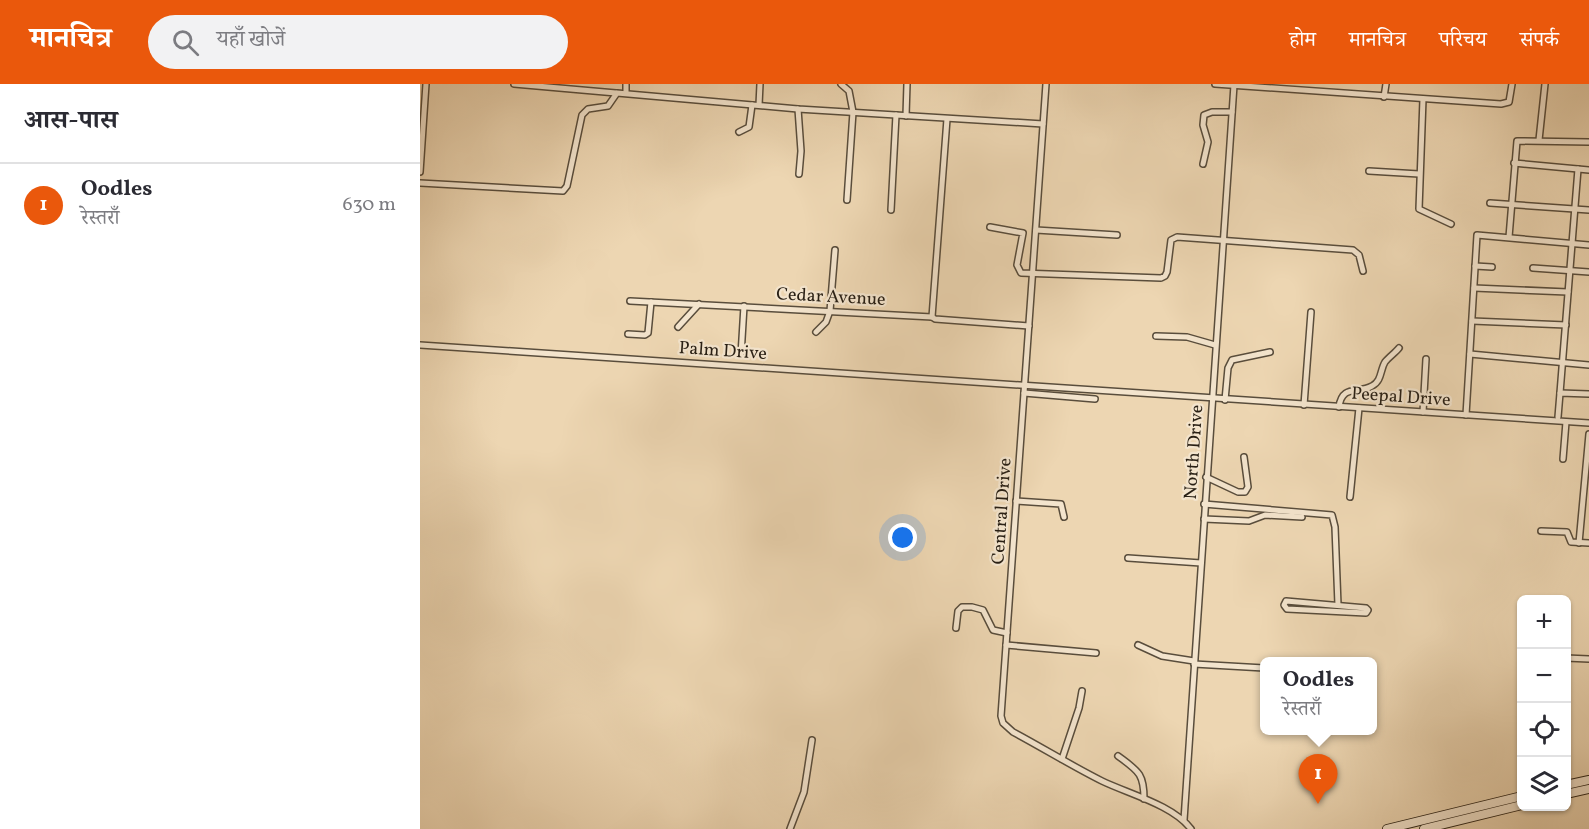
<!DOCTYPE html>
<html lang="hi">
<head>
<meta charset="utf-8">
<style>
  :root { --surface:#fff; --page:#f2f2f3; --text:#2b2b33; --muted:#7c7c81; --line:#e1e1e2; --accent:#ea580c }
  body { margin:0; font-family:Vollkorn,"Noto Serif Devanagari",serif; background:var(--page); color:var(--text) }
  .controls { position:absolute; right:18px; bottom:18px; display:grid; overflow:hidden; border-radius:9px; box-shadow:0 2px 4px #0004 }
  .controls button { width:54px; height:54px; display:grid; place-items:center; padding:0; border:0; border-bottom:2px solid var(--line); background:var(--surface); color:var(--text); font:30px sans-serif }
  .you { position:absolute; left:483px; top:454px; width:21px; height:21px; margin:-15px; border:4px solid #fff; border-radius:50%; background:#1a73e8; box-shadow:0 0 0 9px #1a73e833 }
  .badge { display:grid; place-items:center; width:39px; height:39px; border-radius:50%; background:var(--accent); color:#fff; font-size:20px; font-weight:700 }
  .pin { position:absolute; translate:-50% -50px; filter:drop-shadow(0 2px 3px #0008) }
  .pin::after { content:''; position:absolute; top:32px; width:21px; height:18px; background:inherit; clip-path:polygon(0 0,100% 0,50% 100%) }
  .popup { position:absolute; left:840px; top:573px; width:117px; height:78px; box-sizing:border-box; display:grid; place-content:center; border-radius:9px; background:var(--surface); filter:drop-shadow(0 2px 4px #0005); font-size:20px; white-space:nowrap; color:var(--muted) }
  .popup b { font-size:22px; color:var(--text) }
  .popup::after { content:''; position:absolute; left:50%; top:100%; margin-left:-12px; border:12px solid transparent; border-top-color:var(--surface) }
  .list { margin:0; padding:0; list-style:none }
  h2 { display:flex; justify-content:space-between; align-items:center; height:78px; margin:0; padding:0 24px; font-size:26px }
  h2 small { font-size:20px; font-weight:400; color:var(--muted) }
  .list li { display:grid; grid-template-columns:39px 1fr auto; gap:18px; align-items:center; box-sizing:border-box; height:84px; padding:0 24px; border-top:2px solid var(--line) }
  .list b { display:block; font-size:22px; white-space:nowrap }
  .list p { margin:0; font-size:20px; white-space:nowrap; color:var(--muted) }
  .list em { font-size:20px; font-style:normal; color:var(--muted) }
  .icon { flex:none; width:33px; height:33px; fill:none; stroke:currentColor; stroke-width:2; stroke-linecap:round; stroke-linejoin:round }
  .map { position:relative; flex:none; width:1169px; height:745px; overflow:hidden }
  header { display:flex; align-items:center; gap:36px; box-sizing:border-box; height:84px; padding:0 30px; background:var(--accent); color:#fff }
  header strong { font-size:28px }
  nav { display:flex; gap:33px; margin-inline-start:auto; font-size:21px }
  .search { width:420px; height:54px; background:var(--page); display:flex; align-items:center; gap:15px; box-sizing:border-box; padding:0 21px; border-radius:33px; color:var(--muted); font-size:22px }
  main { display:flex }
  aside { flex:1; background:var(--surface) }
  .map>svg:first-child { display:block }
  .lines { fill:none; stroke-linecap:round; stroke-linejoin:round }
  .street-casing { stroke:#594d3c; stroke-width:8 }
  .secondary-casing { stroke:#281f14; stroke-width:10 }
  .street { stroke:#f3e4cd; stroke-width:5 }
  .secondary { stroke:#f3e4cd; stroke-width:8 }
  .labels { text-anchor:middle; stroke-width:4.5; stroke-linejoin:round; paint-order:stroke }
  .street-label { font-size:18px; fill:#281f14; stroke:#f3e4cd }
</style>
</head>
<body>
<header>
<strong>मानचित्र</strong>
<div class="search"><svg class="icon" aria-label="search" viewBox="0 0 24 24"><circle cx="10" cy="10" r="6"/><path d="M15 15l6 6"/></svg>यहाँ खोजें</div>
<nav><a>होम</a><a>मानचित्र</a><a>परिचय</a><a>संपर्क</a></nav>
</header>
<main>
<aside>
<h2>आस-पास<small></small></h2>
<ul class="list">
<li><span class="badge">1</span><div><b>Oodles</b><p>रेस्तराँ</p></div><em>630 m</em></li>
</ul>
</aside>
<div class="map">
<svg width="1169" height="745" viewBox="0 0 1169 745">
  <rect width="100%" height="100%" fill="#edd6b2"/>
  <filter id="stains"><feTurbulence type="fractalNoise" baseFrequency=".00333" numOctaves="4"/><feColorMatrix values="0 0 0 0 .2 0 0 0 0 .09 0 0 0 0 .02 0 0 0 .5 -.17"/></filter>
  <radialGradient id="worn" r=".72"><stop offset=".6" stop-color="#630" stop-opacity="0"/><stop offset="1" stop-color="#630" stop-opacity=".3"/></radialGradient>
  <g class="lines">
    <g class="street-casing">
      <g id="street">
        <path d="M94,0L196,9"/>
        <path d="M421,0L429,7L433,28L427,116"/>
        <path d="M626,0L581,632L583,639L593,648C623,664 652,682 682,697C709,710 753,721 771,745"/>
        <path d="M795,0L1081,20L1089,18L1092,0"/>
        <path d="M206,9V0"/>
        <path d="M964,13L966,0"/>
        <path d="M1003,15L999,125L1031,140"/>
        <path d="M339,21L340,0"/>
        <path d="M378,25L381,67L379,90"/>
        <path d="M486,32L487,0"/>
        <path d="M319,48L329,43L332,21"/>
        <path d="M1119,56L1125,0"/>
        <path d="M1094,79L1169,86"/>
        <path d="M783,80L788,58L783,41L784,31L792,28H812"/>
        <path d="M949,87L999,90"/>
        <path d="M0,88L6,0"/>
        <path d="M0,99L143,107L147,102L162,31L168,25L188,22L197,9L378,25L623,40"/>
        <path d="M1070,119L1169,126"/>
        <path d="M471,126L476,31"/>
        <path d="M570,143L603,149L597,181L601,189L741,194L745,192L747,188L751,156L757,153L933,166L939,171L943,187"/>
        <path d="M616,146L697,151"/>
        <path d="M1089,153L1097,57L1169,58"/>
        <path d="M1055,182L1072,183"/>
        <path d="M1113,184L1169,188"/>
        <path d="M1054,204L1148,208"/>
        <path d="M210,217L512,233L515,235L609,242"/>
        <path d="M512,233L527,35"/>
        <path d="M1052,237L1146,241"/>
        <path d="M258,243L279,220"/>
        <path d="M396,248L406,238L410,227L415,166"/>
        <path d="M208,250L225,251L228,249L231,218"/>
        <path d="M736,252L767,253L795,261"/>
        <path d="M0,261L1169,339"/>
        <path d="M1050,270L1169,281"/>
        <path d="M321,271L324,222"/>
        <path d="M604,309L675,315"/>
        <path d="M1140,309L1158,85"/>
        <path d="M805,316L808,284L812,276L850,268"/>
        <path d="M884,321L891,228"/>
        <path d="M919,323C922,300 938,310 952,302C962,297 960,286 965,278C969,273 975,269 979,264"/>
        <path d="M1003,328L1006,275"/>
        <path d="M1046,331L1057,151L1169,161"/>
        <path d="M1138,333L1140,309L1169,310"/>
        <path d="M1143,375L1146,338"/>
        <path d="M786,393L818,408H825L828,403L824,373"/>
        <path d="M930,413L939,324"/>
        <path d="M596,417L641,420L644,433"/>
        <path d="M784,420L912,431L915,443L918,521"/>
        <path d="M784,435L829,437L845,431L882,433"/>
        <path d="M1121,447L1147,448L1151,458L1169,459"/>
        <path d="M1159,459L1169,350"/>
        <path d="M708,474L781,479"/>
        <path d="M866,517L946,524L948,526L946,529L867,525L864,521Z"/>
        <path d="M536,544L538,527L542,523H552L563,526L573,546L587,549"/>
        <path d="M586,561L676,569"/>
        <path d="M718,561L742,572L774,577"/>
        <path d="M1146,574L1169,575"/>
        <path d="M774,580L844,584"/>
        <path d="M698,672C718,687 724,689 724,715"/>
        <path d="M642,675L659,624L662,607"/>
        <path d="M764,736L814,1"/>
        <path d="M370,745L384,708L392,656"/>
      </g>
    </g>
    <g class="secondary-casing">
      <g id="secondary">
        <path d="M1146,701L1169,696"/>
        <path d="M1146,710L1169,705"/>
        <path d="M967,745L1102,712"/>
        <path d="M1004,745L1102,721"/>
      </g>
    </g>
    <use href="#street" class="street"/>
    <use href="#secondary" class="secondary"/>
  </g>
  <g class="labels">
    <g class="street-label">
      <text transform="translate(411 212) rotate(3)" y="6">Cedar Avenue</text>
      <text transform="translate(303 266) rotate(4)" y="6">Palm Drive</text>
      <text transform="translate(981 312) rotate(4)" y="6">Peepal Drive</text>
      <text transform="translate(773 368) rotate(-86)" y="6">North Drive</text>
      <text transform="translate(581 427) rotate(-86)" y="6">Central Drive</text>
    </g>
  </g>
  <rect width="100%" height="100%" filter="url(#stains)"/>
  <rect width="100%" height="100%" fill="url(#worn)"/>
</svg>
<div class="controls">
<button>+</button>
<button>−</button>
<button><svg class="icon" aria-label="locate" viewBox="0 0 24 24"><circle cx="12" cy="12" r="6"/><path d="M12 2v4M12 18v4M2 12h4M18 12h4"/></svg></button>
<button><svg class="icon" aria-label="layers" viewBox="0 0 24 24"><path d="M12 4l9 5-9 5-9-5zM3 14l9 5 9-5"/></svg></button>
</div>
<div class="you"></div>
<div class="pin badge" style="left:898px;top:720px">1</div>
<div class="popup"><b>Oodles</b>रेस्तराँ</div>
</div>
</main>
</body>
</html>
